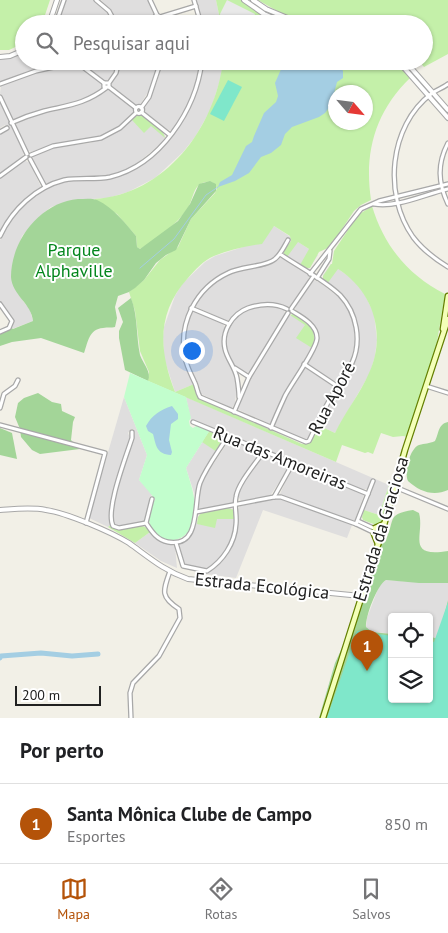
<!DOCTYPE html>
<html lang="pt">
<head>
<meta charset="utf-8">
<style>
  :root { --surface:#fff; --page:#f2f2f2; --text:#202124; --muted:#757577; --line:#e0e0e0; --accent:#b45309 }
  body { margin:0; font-family:"PT Sans",sans-serif; background:var(--page); color:var(--text) }
  .controls { position:absolute; right:15px; bottom:15px; display:grid; overflow:hidden; border-radius:5px; box-shadow:0 1px 4px #0004 }
  .controls button { width:45px; height:45px; display:grid; place-items:center; padding:0; border:0; border-bottom:1px solid var(--line); background:var(--surface); color:var(--text); font:25px sans-serif }
  .compass { position:absolute; left:328px; top:85px; width:45px; height:45px; border-radius:50%; background:var(--surface); box-shadow:0 1px 4px #0004; rotate:118deg }
  .scale { position:absolute; left:15px; bottom:12px; width:86px; box-sizing:border-box; padding-left:5px; border:2px solid #212121; border-top:0; font-size:14px; line-height:18px; white-space:nowrap; color:#212121; -webkit-text-stroke:4px #fff; paint-order:stroke }
  .you { position:absolute; left:191px; top:350px; width:18px; height:18px; margin:-12px; border:4px solid #fff; border-radius:50%; background:#1a73e8; box-shadow:0 0 0 8px #1a73e833 }
  .badge { display:grid; place-items:center; width:32px; height:32px; border-radius:50%; background:var(--accent); color:#fff; font-size:16px; font-weight:700 }
  .pin { position:absolute; translate:-50% -41px; filter:drop-shadow(0 1px 2px #0008) }
  .pin::after { content:''; position:absolute; top:26px; width:18px; height:15px; background:inherit; clip-path:polygon(0 0,100% 0,50% 100%) }
  .list { margin:0; padding:0; list-style:none }
  h2 { display:flex; justify-content:space-between; align-items:center; height:65px; margin:0; padding:0 20px; font-size:21px }
  h2 small { font-size:16px; font-weight:400; color:var(--muted) }
  .list li { display:grid; grid-template-columns:32px 1fr auto; gap:15px; align-items:center; box-sizing:border-box; height:80px; padding:0 20px; border-top:1px solid var(--line) }
  .list b { display:block; font-size:19px; white-space:nowrap }
  .list p { margin:0; font-size:16px; white-space:nowrap; color:var(--muted) }
  .list em { font-size:16px; font-style:normal; color:var(--muted) }
  .icon { flex:none; width:28px; height:28px; fill:none; stroke:currentColor; stroke-width:2; stroke-linecap:round; stroke-linejoin:round }
  .map { position:relative; flex:none; width:448px; height:718px; overflow:hidden }
  .search { position:absolute; background:var(--surface); box-shadow:0 1px 4px #0004; left:15px; right:15px; top:15px; height:55px; display:flex; align-items:center; gap:12px; box-sizing:border-box; padding:0 18px; border-radius:28px; color:var(--muted); font-size:19px }
  .sheet { height:145px; background:var(--surface) }
  nav { display:flex; justify-content:space-around; align-items:center; box-sizing:border-box; height:70px; border-top:1px solid var(--line); background:var(--surface); font-size:14px; color:var(--muted) }
  nav a { display:grid; justify-items:center; gap:2px }
  nav .on { color:var(--accent) }
  .map>svg:first-child { display:block }
  .residential { fill:#dfdede }
  .grass { fill:#c4f0a9; fill-rule:evenodd }
  .forest { fill:#a3d598 }
  .park { fill:#c2fecd }
  .pitch { fill:#7fe7ca }
  .parking { fill:#e9e9e9 }
  .water { fill:#a4cee3 }
  .lines { fill:none; stroke-linecap:round; stroke-linejoin:round }
  .stream { stroke:#a4cee3; stroke-width:1 }
  .river { stroke:#a4cee3; stroke-width:5 }
  .minor-casing { stroke:#a8a8a8; stroke-width:5.5 }
  .tertiary-casing { stroke:#a8a8a8; stroke-width:6 }
  .secondary-casing { stroke:#648000; stroke-width:7 }
  .minor { stroke:#fff; stroke-width:3 }
  .tertiary { stroke:#fff; stroke-width:4 }
  .secondary { stroke:#f4ffb8; stroke-width:4.5 }
  .labels { text-anchor:middle; stroke-width:4; stroke-linejoin:round; paint-order:stroke }
  .park-label { font-size:18px; fill:#03861c; stroke:#fff }
  .street-label { font-size:18px; fill:#212121; stroke:#fff }
</style>
</head>
<body>
<div class="map">
<svg width="448" height="718" viewBox="0 0 448 718">
  <rect width="100%" height="100%" fill="#f2f0e7"/>
  <g class="residential">
    <path d="M66,0H95L108,12L115,24H60L59,18Z"/>
    <path d="M101,0H148L154,15L152,18L136,24H118L112,12Z"/>
    <path d="M196,0H216L221,24H202Z"/>
    <path d="M24,53V61H59L56,65L25,73L0,82V59Z"/>
    <path d="M79,61H118L111,77L106,81L103,80Z"/>
    <path d="M121,61H159L151,87L140,105H135L112,86L111,82Z"/>
    <path d="M162,61H200L193,94L184,114L172,131L166,129L146,114L143,108L157,82Z"/>
    <path d="M203,61H223L221,77L211,109L195,137L183,152L155,178L128,192L108,198L74,200L51,207L40,216L22,236L13,263L20,297L30,310L33,321L12,329L13,318L0,302V240L10,222L28,201L47,188L68,181L100,180L114,177L134,168L162,147L176,132L193,101L200,81Z"/>
    <path d="M74,64L100,82L102,86L101,89L90,97L71,104L52,107L15,120L12,119L0,93L1,86L30,74L63,68Z"/>
    <path d="M107,89L111,90L133,107L134,113L127,121L113,130L98,137L57,143L31,152L27,150L15,126L17,123L42,113L81,104Z"/>
    <path d="M0,101L24,153L22,158L0,174V132L8,127L5,125L0,128Z"/>
    <path d="M139,114L141,115L161,129L165,136L163,142L141,160L130,168L111,175L72,178L49,184L45,183L32,160L33,156L51,148L90,143L103,139L118,131Z"/>
    <path d="M24,160L30,163L41,187L16,208L0,232V178Z"/>
    <path d="M274,226L318,255L310,267L306,269L284,254V249L291,241L288,238L278,254L271,261L232,269L208,284L192,304L186,316L183,333V356L186,367L194,384L175,392L164,358L163,337L164,327L175,296L182,284L205,262L215,256L243,247Z"/>
    <path d="M280,258L285,259L307,274L309,277L308,281L291,306L287,307L280,305L247,307L241,310L227,321L196,307V302L209,287L226,275L241,269L269,265Z"/>
    <path d="M331,264L351,278L363,291L374,314L377,340L375,356L370,373L335,433L318,425L330,400L349,371L358,348L359,340L356,320L349,305L323,279V275Z"/>
    <path d="M314,280L319,282L340,298L350,313L354,327L355,343L351,360L340,379L337,381H333L308,364V360L317,344V333L312,322L295,309L296,305Z"/>
    <path d="M266,306L284,309L285,314L250,371L247,373L236,367L228,356L226,348V334L231,323L241,313L247,310Z"/>
    <path d="M193,312H197L221,322L225,327L223,339V350L234,372L237,386L235,403L232,408L199,393L197,384L189,365L185,349L187,323Z"/>
    <path d="M294,314L314,333L315,339L312,348L287,389L270,424L237,409L238,406L261,357L287,317Z"/>
    <path d="M306,368L333,386V388L309,438L306,441L277,429L274,425L290,389L302,370Z"/>
    <path d="M124,397L147,455L139,480L153,494L149,498V504L144,521L120,527L112,522L113,504L135,433L134,429H131L128,433L131,440L111,503L109,517L111,525L108,527L89,518Z"/>
    <path d="M186,397L389,485L379,515L364,510L375,482L374,479L372,480L367,489L361,490L195,421H191Z"/>
    <path d="M210,430L224,438L198,485L195,496L186,468Z"/>
    <path d="M230,439L255,448L258,452L259,455L239,487L233,503L200,509L197,506L200,489L202,481Z"/>
    <path d="M265,454L288,463V469L270,496L241,501L238,496L242,486L262,456Z"/>
    <path d="M296,466L363,494L364,495L355,520H349L281,495L280,494L291,469Z"/>
    <path d="M279,498L350,523L352,525L347,538L263,510L236,578L205,574V573L213,570L223,560L232,546L237,529V511L240,506Z"/>
    <path d="M227,508H231L234,511L235,522L231,540L223,555L207,569L184,565L179,544L193,532L200,514Z"/>
    <path d="M150,532L159,541L175,546L177,568L161,561L135,543Z"/>
    <path d="M386,580L430,583H448V600L438,639L429,636V617H392V634L369,631L366,627L367,618L379,586Z"/>
  </g>
  <g class="grass">
    <path d="M0,0H50L42,24H24V43L9,50H0Z"/>
    <path d="M216,0H242L257,11L282,24H221Z"/>
    <path d="M258,0H448V54L424,67L419,61H424V24H310L279,12Z"/>
    <path d="M223,61H394L410,78C375,112 364,153 371,200L361,205L354,211L330,247L319,252L310,268H305L300,265L309,249L298,242L287,257L284,254V251L291,241L290,236L274,226L262,244C245,246 229,250 214,256C204,260 195,270 188,278C156,313 159,351 175,392L194,384L197,396L200,399L302,444C313,444 314,433 318,425L335,433C345,412 360,394 369,373C387,334 373,291 338,269L327,284L323,281V276L331,264H332L334,251L358,215L372,206C384,246 408,275 445,294L436,348L408,437L403,436L393,437L381,433L373,454L368,452L365,453L342,445L336,462L148,381L149,372L140,351L135,311L129,292L144,280L160,260L178,247L191,219L215,193L217,188L212,182C207,181 202,182 198,186C193,191 192,201 188,208C176,225 158,239 140,249L137,247L136,236L117,214L94,199C165,195 215,128 223,61ZM336,92H366V122H336Z"/>
    <path d="M138,115C147,115 164,129 165,138L151,126L144,133L132,120Z"/>
    <path d="M293,314C308,321 319,331 312,348L296,338L305,325L290,315Z"/>
    <path d="M210,430L223,437L224,441L217,452L202,442Z"/>
    <path d="M389,485L392,487L381,524L376,525L363,520L362,517L364,510L379,515Z"/>
    <path d="M227,508L234,510L235,519H217L215,528L197,524L198,517L201,513Z"/>
    <path d="M111,525C123,536 142,517 150,532L135,543L108,527Z"/>
  </g>
  <g class="forest">
    <path d="M210,181L216,184V191L191,219L176,250L166,255L156,263L144,280L135,288L129,292L118,296L115,307L117,318L115,327C111,328 108,327 103,328C89,329 88,342 84,353L41,338L12,342L0,346V334L11,328L13,329L33,321C32,304 12,295 11,277C11,240 41,202 78,199C84,199 92,198 97,200C114,208 125,223 136,236L137,247L140,249L178,221L190,204L199,184Z"/>
    <path d="M131,298C138,316 136,336 140,355C143,364 152,372 148,381L125,370L119,338V331L123,322L118,308Z"/>
    <path d="M38,393L52,402L61,404L62,411L75,417L73,422L71,440L80,449L40,454L32,450L21,437L20,429L15,417L18,403L24,398Z"/>
    <path d="M448,422V490C433,497 419,491 408,481C404,472 410,448 419,445C425,443 429,444 435,441C439,433 438,424 448,422Z"/>
    <path d="M0,428L12,433L17,459L0,455Z"/>
    <path d="M413,510L419,513C425,534 405,558 448,551V583H419L386,580C377,585 365,617 366,627L372,632L392,634V699H429V636L438,639L448,600V718H319L335,663L350,631L379,542L385,541C396,521 385,514 413,510Z"/>
  </g>
  <path class="park" d="M130,373L186,397L191,418L189,421L190,426L193,428L198,425L210,430L186,468C191,485 198,503 194,521C187,547 151,547 149,520C148,512 153,505 155,499L139,480L147,455L124,397Z"/>
  <g class="pitch">
    <path d="M228,80L242,87L224,121L210,114Z"/>
    <path d="M448,602V718H327L357,631L392,636V699H429V641L434,642Z"/>
  </g>
  <path class="parking" d="M227,0L255,14L250,24H222L220,14Z"/>
  <g class="water">
    <path d="M286,61H314L317,64L320,61H337L343,71V78L337,82L331,105L325,113L319,117L292,127L285,134L281,145L271,153L261,157L249,173L235,181L218,187L220,182L232,175L246,146L252,142L254,136L264,113L276,102L278,96L275,83L282,67Z"/>
    <path d="M172,406L178,414V419L171,424L169,440L172,452L171,455C156,454 156,445 153,434L148,431L146,426C152,415 160,410 172,406Z"/>
  </g>
  <g class="lines">
    <path class="stream" d="M140,268L174,239L206,195L218,187"/>
    <path class="river" d="M0,658L1,656L41,653L72,656L98,654"/>
    <g class="minor-casing">
      <g id="minor">
        <path d="M96,0L109,11L116,24"/>
        <path d="M150,0L157,15"/>
        <path d="M194,0L201,24"/>
        <circle cx="157" cy="18" r="2.5"/>
        <path d="M160,17L196,6"/>
        <path d="M58,24L57,20L64,0"/>
        <path d="M141,24L155,19"/>
        <path d="M61,61L63,65L74,61"/>
        <path d="M75,61L104,83"/>
        <path d="M109,83H104V87H109V83L116,73L119,61"/>
        <path d="M0,84L36,71L63,65"/>
        <path d="M448,84C443,88 436,90 431,94C389,126 383,195 413,237C422,249 435,259 448,267"/>
        <path d="M109,87L136,108"/>
        <path d="M0,97L27,154"/>
        <circle cx="139" cy="110" r="3.5"/>
        <path d="M141,108L149,97L161,61"/>
        <path d="M141,112L170,135"/>
        <path d="M11,123C22,118 33,114 44,111C69,105 85,104 106,88"/>
        <path d="M0,132L7,128"/>
        <path d="M448,143C437,164 438,183 448,204"/>
        <path d="M31,155L53,146L101,138L120,128L136,113"/>
        <path d="M30,159L45,187"/>
        <path d="M0,176L26,157"/>
        <path d="M374,204C398,208 425,194 448,189"/>
        <path d="M0,236C12,210 36,187 64,180C79,177 95,180 110,177C160,165 196,110 202,61"/>
        <path d="M280,254C299,267 323,279 340,295C357,313 362,341 352,363C346,376 336,387 330,399C322,413 316,427 309,441L306,442L200,397C197,392 197,387 195,383C191,374 187,367 185,358C178,323 196,288 228,273C241,266 266,267 275,259C281,254 284,247 288,240"/>
        <path d="M310,274L361,209L379,201L448,184"/>
        <path d="M317,278L329,259L330,251"/>
        <path d="M0,304L12,321L9,328L0,332"/>
        <path d="M191,308L229,324"/>
        <path d="M291,309L313,277"/>
        <path d="M304,364L337,386"/>
        <path d="M235,368L249,377"/>
        <path d="M426,386L448,393"/>
        <path d="M239,397C239,391 238,384 237,378C235,367 227,359 225,349C221,332 232,314 248,308C260,304 275,303 287,309"/>
        <path d="M0,408L4,394L15,386L18,380"/>
        <path d="M234,412L249,377L288,313"/>
        <path d="M193,422L368,494"/>
        <path d="M0,425L105,453L86,523"/>
        <path d="M271,428C275,418 280,407 285,396C291,384 317,349 317,338C317,325 302,317 292,311"/>
        <path d="M132,432V438C126,457 105,510 113,526L119,528L146,523C152,532 157,540 168,542C202,548 193,502 200,483C207,466 219,451 228,436"/>
        <path d="M395,487L448,509"/>
        <path d="M274,497L293,463"/>
        <path d="M196,512L274,497H281L356,524L381,536"/>
        <path d="M358,521L382,532"/>
        <path d="M146,523L152,499"/>
        <path d="M356,524L373,481"/>
        <path d="M176,543L183,566L207,571C223,561 235,543 236,524C237,515 234,506 236,497C238,483 256,463 264,451"/>
        <path d="M131,718L130,693L133,683L159,656L180,618L179,609C160,597 163,591 170,571"/>
      </g>
    </g>
    <g class="tertiary-casing">
      <g id="tertiary">
        <path d="M244,0L264,14L287,24"/>
        <path d="M253,0L266,9L302,24"/>
        <path d="M49,24L57,0"/>
        <path d="M0,57L10,56L24,50"/>
        <path d="M398,61L448,118"/>
        <path d="M405,61L448,110"/>
        <path d="M0,510C15,509 31,507 46,510C67,513 111,532 129,543C150,558 163,570 188,579L361,596"/>
      </g>
    </g>
    <g class="secondary-casing">
      <g id="secondary">
        <path d="M443,329L448,296"/>
        <path d="M375,528L384,524"/>
        <path d="M374,534L378,544"/>
        <path d="M323,718L382,532L405,450L448,319"/>
      </g>
    </g>
    <use href="#minor" class="minor"/>
    <use href="#tertiary" class="tertiary"/>
    <use href="#secondary" class="secondary"/>
  </g>
  <g class="labels">
    <g class="park-label">
      <text x="74" y="256">Parque<tspan x="74" dy="21">Alphaville</tspan></text>
    </g>
    <g class="street-label">
      <text transform="translate(332 398) rotate(-62)" y="6">Rua Aporé</text>
      <text transform="translate(280 458) rotate(22)" y="6">Rua das Amoreiras</text>
      <text transform="translate(381 529) rotate(-73)" y="6">Estrada da Graciosa</text>
      <text transform="translate(262 586) rotate(6)" y="6">Estrada Ecológica</text>
    </g>
  </g>
</svg>
<div class="controls">
<button><svg class="icon" aria-label="locate" viewBox="0 0 24 24"><circle cx="12" cy="12" r="6"/><path d="M12 2v4M12 18v4M2 12h4M18 12h4"/></svg></button>
<button><svg class="icon" aria-label="layers" viewBox="0 0 24 24"><path d="M12 4l9 5-9 5-9-5zM3 14l9 5 9-5"/></svg></button>
</div>
<svg class="compass" viewBox="-18 -18 36 36"><path d="M0-13l5 13h-10z" fill="#e53935"/><path d="M0 13l5-13h-10z" fill="#757577"/></svg>
<div class="scale">200 m</div>
<div class="you"></div>
<div class="pin badge" style="left:367px;top:671px">1</div>
<div class="search"><svg class="icon" aria-label="search" viewBox="0 0 24 24"><circle cx="10" cy="10" r="6"/><path d="M15 15l6 6"/></svg>Pesquisar aqui</div>
</div>
<section class="sheet">
<h2>Por perto<small></small></h2>
<ul class="list">
<li><span class="badge">1</span><div><b>Santa Mônica Clube de Campo</b><p>Esportes</p></div><em>850 m</em></li>
</ul>
</section>
<nav>
<a class="on"><svg class="icon" aria-label="map" viewBox="0 0 24 24"><path d="M3 6l6-2 6 2 6-2v14l-6 2-6-2-6 2zM9 4v14M15 6v14"/></svg>Mapa</a>
<a><svg class="icon" aria-label="directions" viewBox="0 0 24 24"><path d="M12 3l9 9-9 9-9-9zM9 14v-3h6M13 9l2 2-2 2"/></svg>Rotas</a>
<a><svg class="icon" aria-label="saved" viewBox="0 0 24 24"><path d="M7 4h10v16l-5-4-5 4z"/></svg>Salvos</a>
</nav>
</body>
</html>
